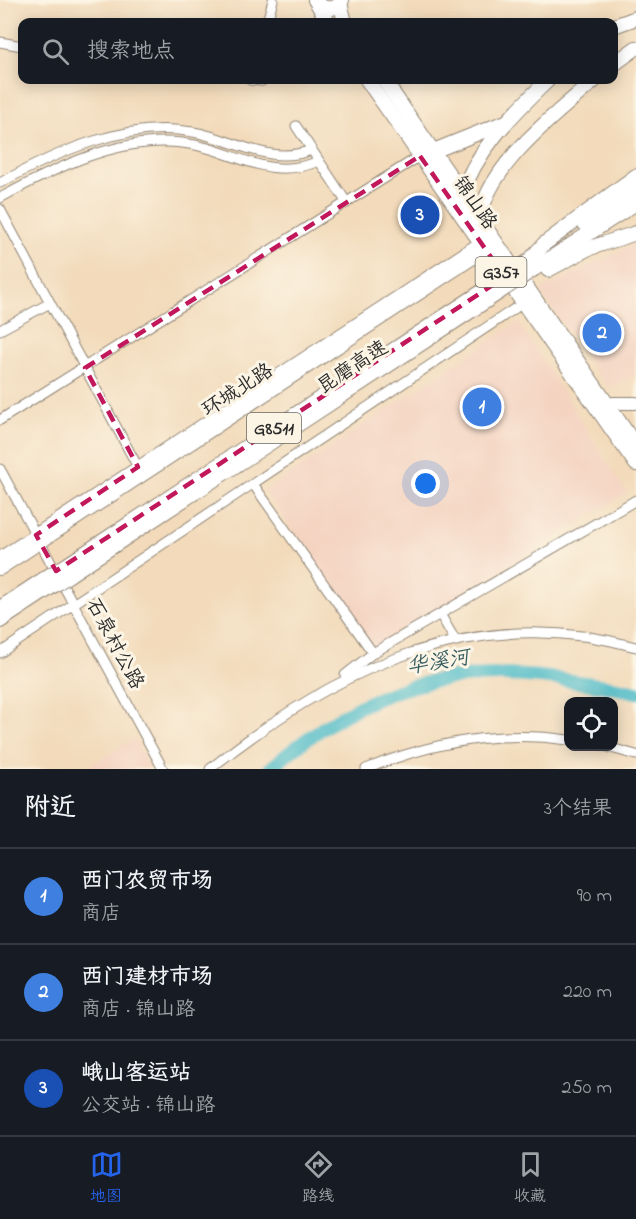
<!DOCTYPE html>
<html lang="zh">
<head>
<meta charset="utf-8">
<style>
  :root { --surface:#171b24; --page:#242831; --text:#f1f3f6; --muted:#9ea1a6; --line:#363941; --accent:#2563eb }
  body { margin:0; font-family:"Indie Flower","LXGW WenKai TC",sans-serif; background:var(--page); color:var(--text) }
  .controls { position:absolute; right:18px; bottom:18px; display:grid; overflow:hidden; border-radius:12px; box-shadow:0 3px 15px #0003 }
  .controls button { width:54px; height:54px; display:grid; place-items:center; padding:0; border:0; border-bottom:2px solid var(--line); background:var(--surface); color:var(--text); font:30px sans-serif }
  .you { position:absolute; left:426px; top:484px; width:21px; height:21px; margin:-15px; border:4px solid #fff; border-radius:50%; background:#1a73e8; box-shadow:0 0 0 9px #1a73e833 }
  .badge { display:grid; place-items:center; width:39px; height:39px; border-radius:50%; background:var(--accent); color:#fff; font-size:20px; font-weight:700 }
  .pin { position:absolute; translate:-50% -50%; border:3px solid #fff; box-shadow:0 2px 6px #0006 }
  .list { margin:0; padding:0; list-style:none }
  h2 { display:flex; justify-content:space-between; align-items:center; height:78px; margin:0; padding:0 24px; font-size:26px }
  h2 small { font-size:20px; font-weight:400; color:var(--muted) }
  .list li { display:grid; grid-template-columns:39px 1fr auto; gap:18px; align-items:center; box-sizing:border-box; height:96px; padding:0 24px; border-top:2px solid var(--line) }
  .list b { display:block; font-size:22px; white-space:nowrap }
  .list p { margin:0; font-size:20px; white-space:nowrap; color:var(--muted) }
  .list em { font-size:20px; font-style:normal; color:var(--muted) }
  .icon { flex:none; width:33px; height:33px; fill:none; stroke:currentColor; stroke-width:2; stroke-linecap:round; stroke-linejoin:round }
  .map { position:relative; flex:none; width:636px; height:769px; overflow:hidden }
  .search { position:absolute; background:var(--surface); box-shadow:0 3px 15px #0003; left:18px; right:18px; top:18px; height:66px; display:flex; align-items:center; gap:15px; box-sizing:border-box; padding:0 21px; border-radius:12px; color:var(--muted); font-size:22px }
  .sheet { height:366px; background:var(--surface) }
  nav { display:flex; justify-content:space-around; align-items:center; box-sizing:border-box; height:84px; border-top:2px solid var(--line); background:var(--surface); font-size:16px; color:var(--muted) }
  nav a { display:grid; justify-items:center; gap:3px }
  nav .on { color:var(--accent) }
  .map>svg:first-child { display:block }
  .built { fill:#f4d3c1 }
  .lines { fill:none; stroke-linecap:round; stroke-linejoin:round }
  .river { stroke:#4fbcc8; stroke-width:14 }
  .minor-casing { stroke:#8e8272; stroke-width:11 }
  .major-casing { stroke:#8e8272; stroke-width:14 }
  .highway-casing { stroke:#8e8272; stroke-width:16 }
  .minor { stroke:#fff; stroke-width:9 }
  .major { stroke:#fff; stroke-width:12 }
  .highway { stroke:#fff; stroke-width:14 }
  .highway-bridge-casing { stroke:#8e8272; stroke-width:16; stroke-linecap:butt }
  .highway-bridge { stroke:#fff; stroke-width:14 }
  .marked { fill:none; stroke:#c2185b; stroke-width:4.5; stroke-dasharray:12 8; stroke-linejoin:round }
  .labels { text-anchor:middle; stroke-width:6; stroke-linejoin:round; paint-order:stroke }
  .shield { fill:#fcf5e5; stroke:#6a6863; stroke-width:1.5 }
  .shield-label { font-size:18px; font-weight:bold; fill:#2b2b2b }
  .street-label { font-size:20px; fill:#2b2b2b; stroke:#fcf5e5 }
  .water-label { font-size:21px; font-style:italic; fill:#385e62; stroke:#fcf5e5 }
</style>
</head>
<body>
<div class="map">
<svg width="636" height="769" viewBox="0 0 636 769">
  <rect width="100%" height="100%" fill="#fcf5e5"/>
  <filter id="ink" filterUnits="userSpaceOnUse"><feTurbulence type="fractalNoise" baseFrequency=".0167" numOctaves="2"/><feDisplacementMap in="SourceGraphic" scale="12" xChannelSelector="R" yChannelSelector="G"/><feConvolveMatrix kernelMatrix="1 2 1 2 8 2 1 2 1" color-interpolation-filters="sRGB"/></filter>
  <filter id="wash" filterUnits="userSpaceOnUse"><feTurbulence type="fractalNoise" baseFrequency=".008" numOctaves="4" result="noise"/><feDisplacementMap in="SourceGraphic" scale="24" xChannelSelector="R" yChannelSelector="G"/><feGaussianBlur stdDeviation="1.35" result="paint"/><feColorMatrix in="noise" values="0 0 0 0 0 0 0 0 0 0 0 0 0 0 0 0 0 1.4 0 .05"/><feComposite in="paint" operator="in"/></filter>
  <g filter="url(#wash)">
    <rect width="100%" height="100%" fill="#f2daba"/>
    <g class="built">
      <path d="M636,243V374L608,388L539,291Z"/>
      <path d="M518,322L627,493L374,647L265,491Z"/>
      <path d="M135,738L149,769H84Z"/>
    </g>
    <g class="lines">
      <path class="river" d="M270,769C364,685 454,661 578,682C597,685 617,687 636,692"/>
    </g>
  </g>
  <g filter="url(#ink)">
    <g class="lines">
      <g class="minor-casing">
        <g id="minor">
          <path d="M267,22L273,0"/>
          <path d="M0,42L22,46"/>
          <path d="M250,80L262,81"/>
          <path d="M296,126L347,203"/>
          <path d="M0,183C57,152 126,120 193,132C235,139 268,166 312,150"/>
          <path d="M0,198C55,168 118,136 182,143C233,148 265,183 319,161"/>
          <path d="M0,209L141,473"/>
          <path d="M0,330L50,303"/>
          <path d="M0,420L420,156"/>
          <path d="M0,469L163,769"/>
          <path d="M253,484L373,653"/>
          <path d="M440,614L455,640"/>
          <path d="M0,653L526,301"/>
          <path d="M345,675L373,653L636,500"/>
          <path d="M604,746L636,755"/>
          <path d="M210,769C334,669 474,602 636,647"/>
          <path d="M366,769C430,743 499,730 568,740"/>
        </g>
      </g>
      <g class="major-casing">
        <g id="major">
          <path d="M602,408L613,403H636"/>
          <path d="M0,558L488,238"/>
          <path d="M0,569L493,245"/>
        </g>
      </g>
      <g class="highway-casing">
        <g id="highway">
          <path d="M315,0C323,11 335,11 342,0"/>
          <path d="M317,3L328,22"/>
          <path d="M340,3L345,22"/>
          <path d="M614,26L636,18"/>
          <path d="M614,64L636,48"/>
          <path d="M367,80L636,464"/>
          <path d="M384,80L636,446"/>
          <path d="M426,154L503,123"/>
          <path d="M460,199C476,149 512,115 548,80"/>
          <path d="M585,224L636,191"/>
          <path d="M480,225C480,171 558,112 595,80"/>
          <path d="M529,261L544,244L636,176"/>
          <path d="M534,269L636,203"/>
          <path d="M548,270L587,249L636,233"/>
          <path d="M65,566L483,291"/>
          <path d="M69,575L486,301"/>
          <path d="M0,608L50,575"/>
          <path d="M0,621L56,584"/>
        </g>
      </g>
      <use href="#minor" class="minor"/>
      <use href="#major" class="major"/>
      <use href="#highway" class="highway"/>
      <g class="highway-bridge-casing">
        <g id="highway-bridge">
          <path d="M483,291L529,261"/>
          <path d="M486,301L534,269"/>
          <path d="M50,575L65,566"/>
          <path d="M56,584L69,575"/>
        </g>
      </g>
      <use href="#highway-bridge" class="highway-bridge"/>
    </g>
  </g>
  <path class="marked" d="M420,156L505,277L56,571L36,535L138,467L85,368Z"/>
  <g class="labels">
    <g class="shield">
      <rect x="475.5" y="257" width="51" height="30" rx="4.5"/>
      <rect x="247" y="413" width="54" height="30" rx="4.5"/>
    </g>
    <g class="shield-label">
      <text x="501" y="278">G357</text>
      <text x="274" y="434">G8511</text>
    </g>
    <g class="street-label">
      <text transform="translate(476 202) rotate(55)" y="7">锦山路</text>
      <text transform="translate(352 366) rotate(-33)" y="7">昆磨高速</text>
      <text transform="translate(237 389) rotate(-33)" y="7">环城北路</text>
      <text transform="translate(116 643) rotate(62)" y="7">石泉村公路</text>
    </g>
    <g class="water-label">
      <text transform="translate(438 661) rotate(-9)" y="7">华溪河</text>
    </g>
  </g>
</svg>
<div class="controls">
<button><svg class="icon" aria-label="locate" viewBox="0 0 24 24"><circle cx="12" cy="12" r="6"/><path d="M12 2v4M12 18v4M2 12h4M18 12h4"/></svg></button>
</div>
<div class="you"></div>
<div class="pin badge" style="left:482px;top:407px;background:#3f7fe0">1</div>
<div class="pin badge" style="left:602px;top:333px;background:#3f7fe0">2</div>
<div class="pin badge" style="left:420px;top:215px;background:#1a4fb4">3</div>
<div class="search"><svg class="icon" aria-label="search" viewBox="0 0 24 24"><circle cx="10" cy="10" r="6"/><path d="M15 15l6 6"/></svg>搜索地点</div>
</div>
<section class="sheet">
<h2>附近<small>3个结果</small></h2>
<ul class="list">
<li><span class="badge" style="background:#3f7fe0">1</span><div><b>西门农贸市场</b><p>商店</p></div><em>90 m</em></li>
<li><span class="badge" style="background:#3f7fe0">2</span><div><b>西门建材市场</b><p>商店 · 锦山路</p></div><em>220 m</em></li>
<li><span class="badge" style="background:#1a4fb4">3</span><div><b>峨山客运站</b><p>公交站 · 锦山路</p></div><em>250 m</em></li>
</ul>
</section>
<nav>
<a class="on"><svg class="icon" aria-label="map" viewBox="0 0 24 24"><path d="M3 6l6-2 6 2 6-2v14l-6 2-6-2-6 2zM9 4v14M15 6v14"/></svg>地图</a>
<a><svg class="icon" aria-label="directions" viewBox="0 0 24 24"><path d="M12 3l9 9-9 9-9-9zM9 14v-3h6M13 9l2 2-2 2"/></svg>路线</a>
<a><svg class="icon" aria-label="saved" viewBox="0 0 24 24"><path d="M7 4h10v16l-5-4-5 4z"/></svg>收藏</a>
</nav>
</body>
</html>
